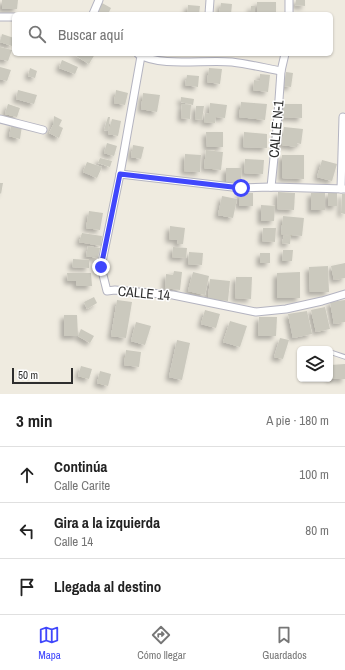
<!DOCTYPE html>
<html lang="es">
<head>
<meta charset="utf-8">
<style>
  :root { --surface:#fff; --page:#f2f2f2; --text:#222; --muted:#767676; --line:#e0e0e0; --accent:#4047fc }
  body { margin:0; font-family:"Archivo Narrow",sans-serif; background:var(--page); color:var(--text) }
  .controls { position:absolute; right:12px; bottom:12px; display:grid; overflow:hidden; border-radius:6px; box-shadow:0 1px 3px #0004 }
  .controls button { width:36px; height:36px; display:grid; place-items:center; padding:0; border:0; border-bottom:1px solid var(--line); background:var(--surface); color:var(--text); font:20px sans-serif }
  .scale { position:absolute; left:12px; bottom:10px; width:61px; box-sizing:border-box; padding-left:4px; border:2px solid #2e2e2e; border-top:0; font-size:11px; line-height:14px; white-space:nowrap; color:#2e2e2e; -webkit-text-stroke:3px #fff; paint-order:stroke }
  .stop { position:absolute; width:12px; height:12px; margin:-9px; border:3px solid #4047fc; border-radius:50%; background:#fff }
  .stop.end { background:#4047fc; border-color:#fff; box-shadow:0 1px 4px #0008 }
  .list { margin:0; padding:0; list-style:none }
  h2 { display:flex; justify-content:space-between; align-items:center; height:52px; margin:0; padding:0 16px; font-size:17px }
  h2 small { font-size:13px; font-weight:400; color:var(--muted) }
  .list li { display:grid; grid-template-columns:26px 1fr auto; gap:12px; align-items:center; box-sizing:border-box; height:56px; padding:0 16px; border-top:1px solid var(--line) }
  .list b { display:block; font-size:15px; white-space:nowrap }
  .list p { margin:0; font-size:13px; white-space:nowrap; color:var(--muted) }
  .list em { font-size:13px; font-style:normal; color:var(--muted) }
  .icon { flex:none; width:22px; height:22px; fill:none; stroke:currentColor; stroke-width:2; stroke-linecap:round; stroke-linejoin:round }
  .map { position:relative; flex:none; width:345px; height:394px; overflow:hidden }
  .search { position:absolute; background:var(--surface); box-shadow:0 1px 3px #0004; left:12px; right:12px; top:12px; height:44px; display:flex; align-items:center; gap:10px; box-sizing:border-box; padding:0 14px; border-radius:6px; color:var(--muted); font-size:15px }
  .sheet { height:220px; background:var(--surface) }
  nav { display:flex; justify-content:space-around; align-items:center; box-sizing:border-box; height:56px; border-top:1px solid var(--line); background:var(--surface); font-size:11px; color:var(--muted) }
  nav a { display:grid; justify-items:center; gap:2px }
  nav .on { color:var(--accent) }
  .map>svg:first-child { display:block }
  .building { fill:#cbc9be; filter:url(#shadow) }
  .lines { fill:none; stroke-linecap:round; stroke-linejoin:round }
  .service-casing { stroke:#b4b4c1; stroke-width:5.5 }
  .minor-casing { stroke:#b4b4c1; stroke-width:9 }
  .service { stroke:#fff; stroke-width:3.5 }
  .minor { stroke:#fff; stroke-width:7 }
  .route { stroke:#4047fc; stroke-width:5 }
  .labels { text-anchor:middle; stroke-width:3; stroke-linejoin:round; paint-order:stroke }
  .street-label { font-size:14px; fill:#2e2e2e; stroke:#fff }
</style>
</head>
<body>
<div class="map">
<svg width="345" height="394" viewBox="0 0 345 394">
  <defs>
    <filter id="shadow"><feDropShadow dx="-3.5" dy="3.5" stdDeviation="2" flood-color="#0004"/></filter>
  </defs>
  <rect width="100%" height="100%" fill="#efebe0"/>
  <g class="building">
    <path d="M2,0H18L17,9H2Z"/>
    <path d="M296,0H305V6L295,5Z"/>
    <rect x="257" y="2" width="19" height="12"/>
    <path d="M102,3L111,8L108,14H96Z"/>
    <path d="M221,3L232,4L231,14H219Z"/>
    <path d="M188,5L200,6L199,14H187Z"/>
    <rect x="251" y="6" width="4" height="6"/>
    <path d="M2,34L14,38L12,46L0,42Z"/>
    <path d="M0,47L12,50L8,61L0,59Z"/>
    <path d="M73,54H95L89,64Z"/>
    <path d="M62,60L78,67L75,74L59,68Z"/>
    <path d="M0,67L11,70L7,81L0,79Z"/>
    <path d="M30,68L37,71L35,78L28,76Z"/>
    <path d="M209,68L222,69L220,84L207,82Z"/>
    <path d="M286,72L293,73L291,87L284,86Z"/>
    <path d="M260,74L270,75L268,92L253,90L254,80L260,81Z"/>
    <path d="M187,75L199,76L198,87L185,85Z"/>
    <path d="M18,90L37,95L34,104L16,99Z"/>
    <path d="M116,90L128,93L125,105L114,103Z"/>
    <path d="M143,93L160,95L157,112L141,109Z"/>
    <path d="M181,97L194,99L193,105L181,102Z"/>
    <path d="M241,102L267,104L265,120L239,117Z"/>
    <path d="M210,103L227,105L225,118L216,117L215,123L204,122L205,113L209,114Z"/>
    <path d="M8,104L20,108L17,117L5,114Z"/>
    <path d="M182,104L191,105L190,119L181,118Z"/>
    <path d="M283,104H302V118L283,117Z"/>
    <path d="M196,106H204L202,120L195,119Z"/>
    <path d="M54,116L62,120L59,126L63,128L59,138L49,133L53,125Z"/>
    <path d="M108,117H110L108,131L104,130Z"/>
    <path d="M112,119L121,121L118,136L108,134Z"/>
    <path d="M12,123L22,126L20,139L9,136Z"/>
    <path d="M284,127L303,129L301,144L297,143V147L282,145Z"/>
    <path d="M206,132H223V147H207Z"/>
    <path d="M244,132L267,134V148L243,147Z"/>
    <path d="M107,143L117,146L114,156L104,153Z"/>
    <path d="M133,145L144,147L141,159L131,157Z"/>
    <path d="M206,150L223,152L221,170L204,168Z"/>
    <path d="M185,154L201,155L200,172L184,171Z"/>
    <path d="M282,155H304V179L282,178Z"/>
    <path d="M100,158L112,161L110,167L98,163Z"/>
    <path d="M245,159L264,160L263,174L244,173Z"/>
    <path d="M322,160L337,164L332,181L317,177Z"/>
    <path d="M87,162L102,167L97,178L83,172Z"/>
    <path d="M226,168H242L241,183H226Z"/>
    <path d="M0,183H3L1,194L0,193Z"/>
    <path d="M278,192L295,193L294,210L277,209Z"/>
    <path d="M325,192V210H311V193Z"/>
    <rect x="239" y="193" width="14" height="13"/>
    <rect x="328" y="193" width="9" height="13"/>
    <path d="M342,194H345V214L341,213Z"/>
    <path d="M222,196L237,199L233,218L218,215Z"/>
    <path d="M261,205L275,206L274,221H261Z"/>
    <path d="M89,211L103,213L100,230L86,228Z"/>
    <path d="M283,216L304,218L302,236L281,234Z"/>
    <path d="M170,226L185,228L183,244H177L178,240L169,239Z"/>
    <path d="M263,228H276L275,242L262,241Z"/>
    <path d="M82,233L102,236L101,246L79,242Z"/>
    <path d="M284,235L291,236L290,244L282,243Z"/>
    <path d="M88,246L100,248L98,258L86,256Z"/>
    <path d="M173,247L187,248L186,258L172,257Z"/>
    <path d="M283,250H293L292,261H282Z"/>
    <path d="M189,252L203,253L202,265L188,264Z"/>
    <rect x="260" y="253" width="10" height="10"/>
    <path d="M73,259L89,260V268L72,267Z"/>
    <path d="M345,263V278L334,280L331,266Z"/>
    <path d="M328,266L329,292H310L309,267Z"/>
    <path d="M174,271L182,272L180,290L165,288L166,274L173,275Z"/>
    <path d="M193,272L209,276L205,295L188,291Z"/>
    <path d="M300,272V298H277V273Z"/>
    <path d="M67,273H91L92,286H77L76,281H68Z"/>
    <path d="M236,277H252L251,299L235,298Z"/>
    <path d="M210,279L230,281L228,301L208,298Z"/>
    <path d="M94,297L97,303L87,309L84,302Z"/>
    <path d="M117,300L132,302L126,338L111,336Z"/>
    <path d="M345,300V322L334,324L330,302Z"/>
    <path d="M325,307L330,329L316,332L311,310Z"/>
    <path d="M205,310L220,314L216,328L201,324Z"/>
    <path d="M307,311L312,334L293,338L288,314Z"/>
    <path d="M64,315H77L78,336H64Z"/>
    <path d="M259,317H277L276,336H258Z"/>
    <path d="M230,321L247,326L240,347L223,342Z"/>
    <path d="M136,322L151,326L145,345L131,341Z"/>
    <path d="M81,329L94,336L90,343L78,336Z"/>
    <path d="M280,338L289,340L283,359L274,357Z"/>
    <path d="M177,340L190,343L182,380L169,377Z"/>
    <path d="M126,350L141,352L139,367L124,365Z"/>
    <path d="M345,364V379H330V365Z"/>
    <path d="M81,366L92,369L89,379L78,376Z"/>
    <path d="M100,371L111,374L108,386L97,383Z"/>
  </g>
  <g class="lines">
    <g class="service-casing">
      <path id="service" d="M330,352L345,357"/>
    </g>
    <g class="minor-casing">
      <g id="minor">
        <path d="M93,14L99,0"/>
        <path d="M209,14L210,0"/>
        <path d="M289,14V0"/>
        <path d="M0,17H14"/>
        <path d="M138,54C163,68 204,59 232,62C248,64 265,68 281,71"/>
        <path d="M141,56L120,174L101,267L107,291L115,290L173,295L256,312L286,309L322,301L345,294"/>
        <path d="M0,119L43,130"/>
        <path d="M120,174L241,188L271,187L345,189"/>
        <path d="M271,187L277,128L281,71L285,54"/>
        <path d="M341,189L343,117"/>
      </g>
    </g>
    <use href="#service" class="service"/>
    <use href="#minor" class="minor"/>
  </g>
  <g class="lines">
    <path class="route" d="M101,267L120,174L241,188"/>
  </g>
  <g class="labels">
    <g class="street-label">
      <text transform="translate(276 129) rotate(-85)" y="5">CALLE N-1</text>
      <text transform="translate(144 293) rotate(5)" y="5">CALLE 14</text>
    </g>
  </g>
</svg>
<div class="controls">
<button><svg class="icon" aria-label="layers" viewBox="0 0 24 24"><path d="M12 4l9 5-9 5-9-5zM3 14l9 5 9-5"/></svg></button>
</div>
<div class="scale">50 m</div>
<div class="stop" style="left:241px;top:188px"></div>
<div class="stop end" style="left:101px;top:267px"></div>
<div class="search"><svg class="icon" aria-label="search" viewBox="0 0 24 24"><circle cx="10" cy="10" r="6"/><path d="M15 15l6 6"/></svg>Buscar aquí</div>
</div>
<section class="sheet">
<h2>3 min<small>A pie · 180 m</small></h2>
<ul class="list">
<li><svg class="icon" aria-label="ahead" viewBox="0 0 24 24"><path d="M12 20V5M6 11l6-6 6 6"/></svg><div><b>Continúa</b><p>Calle Carite</p></div><em>100 m</em></li>
<li><svg class="icon" aria-label="left" viewBox="0 0 24 24"><path d="M17 20v-9H6M10 6l-5 5 5 5"/></svg><div><b>Gira a la izquierda</b><p>Calle 14</p></div><em>80 m</em></li>
<li><svg class="icon" aria-label="arrive" viewBox="0 0 24 24"><path d="M6 21V4h12l-3 4 3 4H6"/></svg><div><b>Llegada al destino</b></div></li>
</ul>
</section>
<nav>
<a class="on"><svg class="icon" aria-label="map" viewBox="0 0 24 24"><path d="M3 6l6-2 6 2 6-2v14l-6 2-6-2-6 2zM9 4v14M15 6v14"/></svg>Mapa</a>
<a><svg class="icon" aria-label="directions" viewBox="0 0 24 24"><path d="M12 3l9 9-9 9-9-9zM9 14v-3h6M13 9l2 2-2 2"/></svg>Cómo llegar</a>
<a><svg class="icon" aria-label="saved" viewBox="0 0 24 24"><path d="M7 4h10v16l-5-4-5 4z"/></svg>Guardados</a>
</nav>
</body>
</html>
